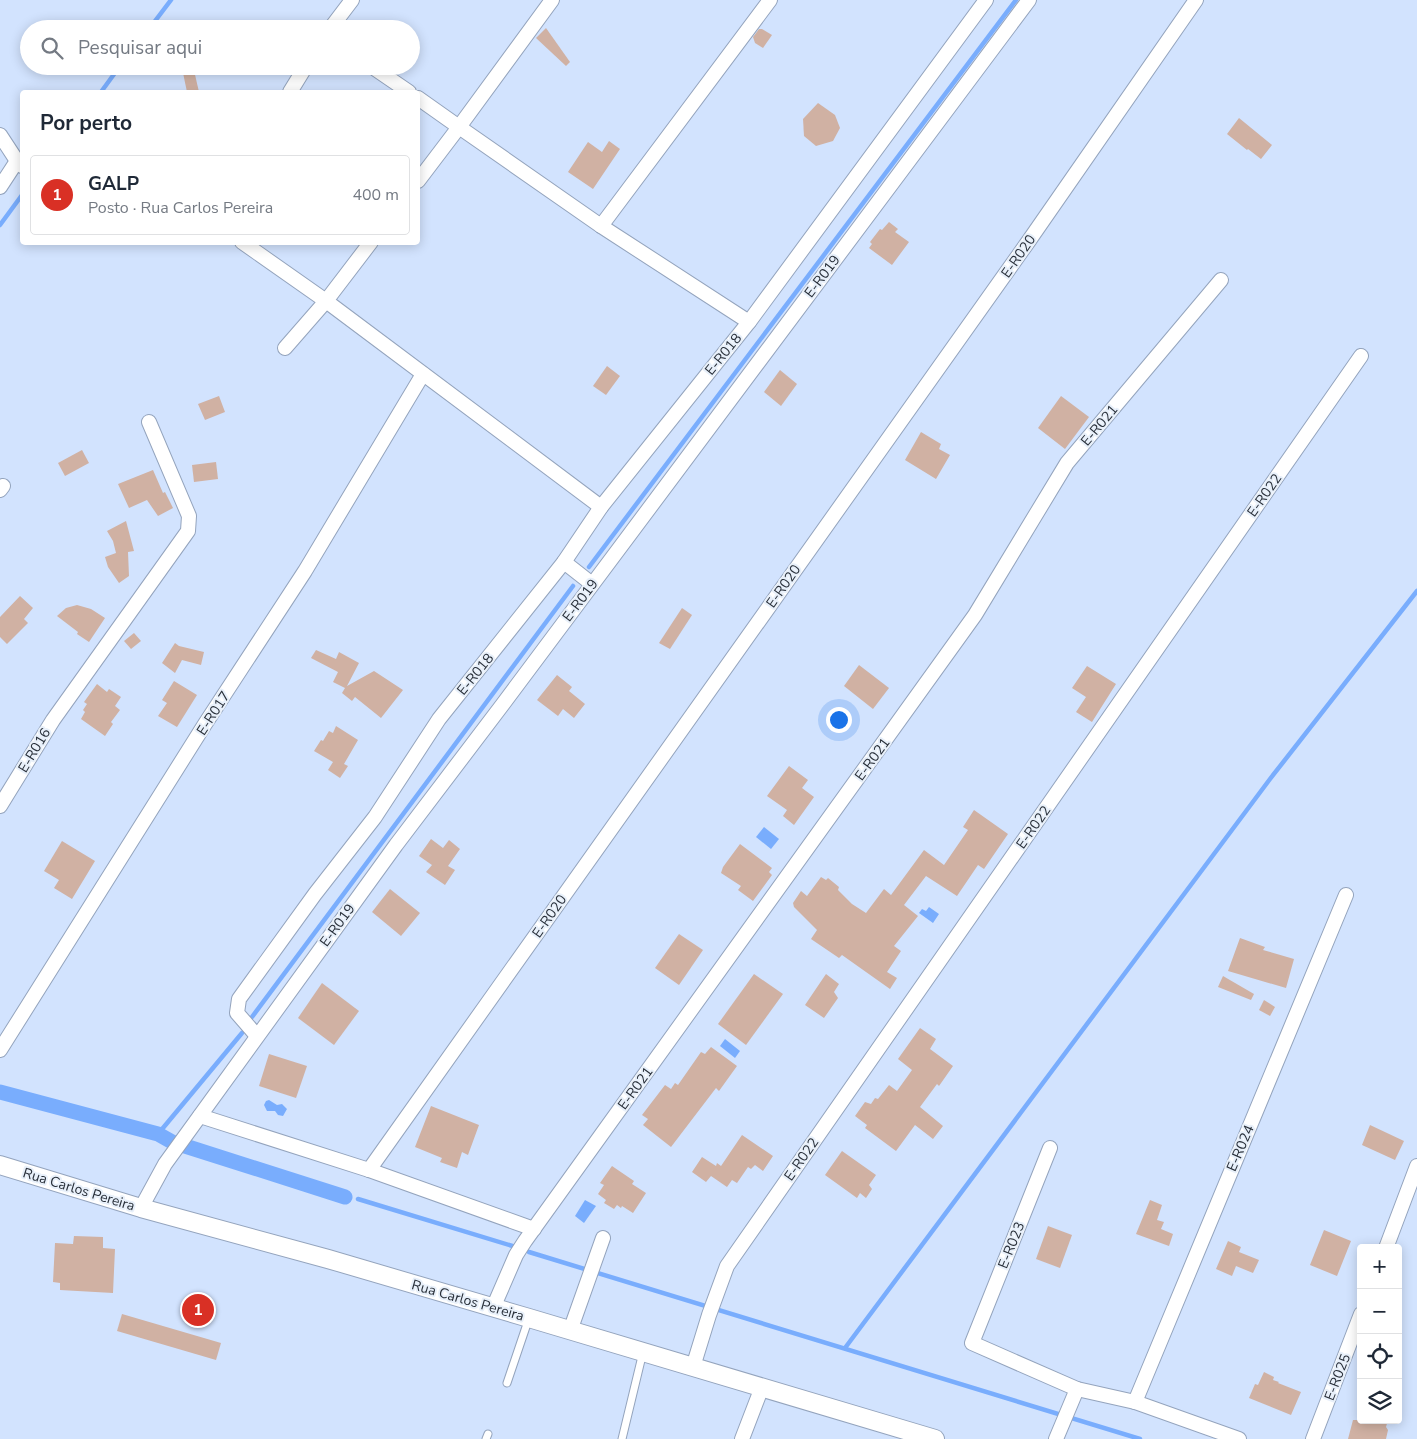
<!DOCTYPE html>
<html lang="pt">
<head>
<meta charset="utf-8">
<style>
  :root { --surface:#fff; --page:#f2f2f3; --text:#1f2937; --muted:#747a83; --line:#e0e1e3; --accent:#d93025 }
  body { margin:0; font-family:"Nunito Sans",sans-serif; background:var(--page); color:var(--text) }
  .controls { position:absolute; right:15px; bottom:15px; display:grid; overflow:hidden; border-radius:5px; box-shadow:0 2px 12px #0003 }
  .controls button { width:45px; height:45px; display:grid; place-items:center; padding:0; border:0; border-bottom:1px solid var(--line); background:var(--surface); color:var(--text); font:25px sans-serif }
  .you { position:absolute; left:838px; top:719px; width:18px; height:18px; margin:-12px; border:4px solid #fff; border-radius:50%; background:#1a73e8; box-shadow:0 0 0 8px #1a73e833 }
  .badge { display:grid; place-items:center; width:32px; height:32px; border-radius:50%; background:var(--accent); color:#fff; font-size:16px; font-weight:700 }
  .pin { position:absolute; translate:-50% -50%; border:2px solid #fff; box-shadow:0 1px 5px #0006 }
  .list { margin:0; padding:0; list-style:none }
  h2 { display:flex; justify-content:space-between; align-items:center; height:65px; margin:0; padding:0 20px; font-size:21px }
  h2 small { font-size:16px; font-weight:400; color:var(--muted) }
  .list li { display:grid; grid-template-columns:32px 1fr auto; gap:15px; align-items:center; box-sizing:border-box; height:80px; margin:0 10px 10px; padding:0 10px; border:1px solid var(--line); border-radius:5px }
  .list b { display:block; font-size:19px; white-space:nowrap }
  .list p { margin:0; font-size:16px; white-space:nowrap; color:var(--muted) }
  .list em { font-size:16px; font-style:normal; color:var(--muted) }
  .icon { flex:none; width:28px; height:28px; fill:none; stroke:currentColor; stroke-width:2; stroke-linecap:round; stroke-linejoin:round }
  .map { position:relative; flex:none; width:1417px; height:1439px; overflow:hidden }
  .search { position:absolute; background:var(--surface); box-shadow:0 2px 12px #0003; left:20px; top:20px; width:400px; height:55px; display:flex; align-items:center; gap:12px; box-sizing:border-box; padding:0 18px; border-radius:28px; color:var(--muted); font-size:19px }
  .panel { position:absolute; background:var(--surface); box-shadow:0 2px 12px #0003; left:20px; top:90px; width:400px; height:155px; border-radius:5px }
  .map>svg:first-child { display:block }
  .water { fill:#79adfd }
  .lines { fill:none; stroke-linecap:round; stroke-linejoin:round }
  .stream { stroke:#79adfd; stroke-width:4.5 }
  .canal { stroke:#79adfd; stroke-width:15 }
  .building { fill:#d0b1a3 }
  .service-casing { stroke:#94a4bd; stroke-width:9 }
  .minor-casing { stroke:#94a4bd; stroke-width:16 }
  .tertiary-casing { stroke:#94a4bd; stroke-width:20 }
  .service { stroke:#fff; stroke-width:7 }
  .minor { stroke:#fff; stroke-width:14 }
  .tertiary { stroke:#fff; stroke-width:18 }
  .labels { text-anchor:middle; stroke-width:4; stroke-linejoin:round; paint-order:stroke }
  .street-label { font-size:14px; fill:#282f39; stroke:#e8f0fa }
</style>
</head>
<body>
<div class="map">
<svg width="1417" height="1439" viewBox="0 0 1417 1439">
  <rect width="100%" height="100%" fill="#d2e3fe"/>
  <g class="water">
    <path d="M764,827L779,839L771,849L756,837Z"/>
    <path d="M929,907L939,914L933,923L919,913L922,909L926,911Z"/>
    <path d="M725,1039L740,1051L735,1058L720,1046Z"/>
    <path d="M269,1100L277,1105L282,1104L287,1109L283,1116L278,1115L275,1111H267L264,1105L266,1101Z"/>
    <path d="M585,1200L596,1206L584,1223L575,1216Z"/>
  </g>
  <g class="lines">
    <g class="stream">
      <path d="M149,29L171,0"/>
      <path d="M101,92L120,66"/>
      <path d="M0,225L22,195"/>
      <path d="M589,567L1016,0"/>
      <path d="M252,1017L573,586"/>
      <path d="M158,1134L242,1033"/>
      <path d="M358,1199L519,1248"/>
      <path d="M529,1252L1140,1439"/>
      <path d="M845,1348L1270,779L1417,591"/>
    </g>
    <g class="canal">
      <path d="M0,1092L158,1134L174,1143"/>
      <path d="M185,1146L345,1197"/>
    </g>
  </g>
  <g class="building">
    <path d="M546,28L570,62L566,66L536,38Z"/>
    <path d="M759,29H762L772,35L763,48L755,43L753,37Z"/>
    <path d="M193,66L199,92H187L182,68Z"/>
    <path d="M818,103L835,115L840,128L833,141L816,146L804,136L803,119Z"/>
    <path d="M1239,118L1272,145L1261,159L1248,149L1247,150L1227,134Z"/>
    <path d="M609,141L620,149L593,189L568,172L588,142L602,152Z"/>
    <path d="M889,222L898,229L895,232L909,242L892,265L869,248L872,244L870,242L880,229L882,230Z"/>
    <path d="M607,366L620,376L606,395L593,386Z"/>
    <path d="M780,370L797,384L781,406L764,392Z"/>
    <path d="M219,396L225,412L205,420L198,404Z"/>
    <path d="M1061,396L1089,417L1065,449L1038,428Z"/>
    <path d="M921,432L941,444L939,449L950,455L936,479L905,460Z"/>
    <path d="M82,450L89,463L65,476L58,463Z"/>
    <path d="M216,462L218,479L194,482L192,465Z"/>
    <path d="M153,470L163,493L165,492L173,508L158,516L147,500L129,508L118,484Z"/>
    <path d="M126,521L134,551L128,552L129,576L119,583L108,567L105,557L116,553L113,541L107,531Z"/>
    <path d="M20,596L33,608L24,619L28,623L7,644L0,637V617Z"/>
    <path d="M77,605L91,609L105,618L89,642L77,634L78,632L57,616L66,608Z"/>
    <path d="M682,608L692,615L670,649L659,643Z"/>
    <path d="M134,633L141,641L131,649L124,641Z"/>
    <path d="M175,643L179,646L204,652L201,665L182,660L175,673L162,663Z"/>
    <path d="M316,650L336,659L339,652L359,663L347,686L374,671L403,690L381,718L355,697L352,701L342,693L345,688L333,682L338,672L311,658Z"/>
    <path d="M859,665L889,688L873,709L844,686Z"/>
    <path d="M1087,666L1116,684L1092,722L1076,712L1086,697L1072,688Z"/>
    <path d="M557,675L572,687L569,691L585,704L574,718L563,709L558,716L537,700Z"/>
    <path d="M174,681L197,695L177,727L158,716L167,703L162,700Z"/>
    <path d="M97,684L107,692L109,689L121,697L115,706L120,710L111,722L113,724L105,736L81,719L85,712L83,710L87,704L84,702Z"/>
    <path d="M336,726L358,740L344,764L348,766L340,778L328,770L333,762L314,751L321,740L323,741L329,731L333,733Z"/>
    <path d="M789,766L808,780L802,788L814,797L794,825L783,816L787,810L767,796Z"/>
    <path d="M974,810L1008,834L984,869L978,865L957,896L926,876L904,905L918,916L894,946L901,951L887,972L897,978L890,989L842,955L839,958L811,939L817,930L794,907L793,903L801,891L807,896L821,877L826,880L828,878L839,887L838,890L852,904L866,913L884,889L891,895L924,850L944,865L968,830L963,827Z"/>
    <path d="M431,839L443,848L449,840L460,849L448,866L455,870L445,885L426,872L432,865L419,856Z"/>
    <path d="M62,841L95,861L72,899L54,888L59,880L44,871Z"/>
    <path d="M740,844L772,868L769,872L772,875L753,901L738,890L741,886L721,873L723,867Z"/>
    <path d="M390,889L420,913L401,936L372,912Z"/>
    <path d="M679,934L703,950L679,985L655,968Z"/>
    <path d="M1240,938L1265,947L1263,950L1294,959L1286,988L1228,971Z"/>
    <path d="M754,974L783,994L746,1045L718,1024Z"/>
    <path d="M826,974L839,984L834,992L838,998L824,1018L805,1005Z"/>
    <path d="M1223,976L1254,994L1251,1000L1218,987Z"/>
    <path d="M322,983L359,1011L334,1045L298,1018Z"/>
    <path d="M1264,1000L1275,1007L1270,1016L1259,1010Z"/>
    <path d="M920,1028L936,1039L930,1049L953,1066L939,1086L937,1084L920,1107L943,1126L933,1139L915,1125L896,1151L865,1128L867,1125L855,1116L865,1102L871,1104L875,1098L878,1099L889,1085L897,1091L912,1070L898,1059Z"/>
    <path d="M711,1047L737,1066L719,1091L716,1088L671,1147L643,1125L648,1119L642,1115L665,1085L671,1089L675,1083L678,1085L701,1052L705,1054Z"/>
    <path d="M269,1054L307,1066L296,1098L259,1086Z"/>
    <path d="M431,1106L479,1125L468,1155L462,1152L457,1168L440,1162L442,1158L415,1147Z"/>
    <path d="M1370,1125L1404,1141L1395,1160L1362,1145Z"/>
    <path d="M742,1135L773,1156L763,1171L755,1165L751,1169L748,1167L737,1183L732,1180L727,1187L711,1176L706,1182L692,1172L702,1157L716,1166L717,1163L721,1166Z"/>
    <path d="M842,1151L876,1175L869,1185L872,1189L866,1198L860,1193L857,1198L825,1175Z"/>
    <path d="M612,1166L634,1181L632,1184L646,1193L633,1213L622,1206L621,1208L617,1205L614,1209L604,1203L606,1200L598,1194L604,1185L600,1183Z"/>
    <path d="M1150,1200L1162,1205L1157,1220L1164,1222L1161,1229L1173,1234L1169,1246L1136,1234Z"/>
    <path d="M1048,1226L1072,1235L1060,1268L1036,1259Z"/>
    <path d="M1324,1230L1351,1241L1337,1276L1310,1265Z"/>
    <path d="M74,1236L103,1237V1248L115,1249L113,1293L60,1290V1283L53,1282L55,1243L73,1244Z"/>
    <path d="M1228,1241L1241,1247L1239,1252L1259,1260L1253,1273L1236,1266L1232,1276L1216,1269Z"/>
    <path d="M122,1314L221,1343L216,1360L117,1331Z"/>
    <path d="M1264,1372L1274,1377L1273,1380L1279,1382L1278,1383L1301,1392L1291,1415L1249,1398L1255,1384L1258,1385Z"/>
    <path d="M1353,1420H1388L1386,1427L1388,1430L1386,1439H1348Z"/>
  </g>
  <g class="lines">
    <g class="service-casing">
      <g id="service">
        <path d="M507,1383L529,1318"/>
        <path d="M486,1439L488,1434"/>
        <path d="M622,1439L643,1352"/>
      </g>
    </g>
    <g class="minor-casing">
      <g id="minor">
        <path d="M552,0L459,127L601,226L749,322"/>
        <path d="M330,29L352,0"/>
        <path d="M371,66L409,92"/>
        <path d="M290,92L306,66"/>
        <path d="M418,98L459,127L418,181"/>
        <path d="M0,135L17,161L22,166"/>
        <path d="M0,187L17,161"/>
        <path d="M601,226L770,0"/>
        <path d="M242,242L326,301L601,507"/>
        <path d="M285,348L326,301L371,242"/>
        <path d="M0,490L3,486"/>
        <path d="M564,562L592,584"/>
        <path d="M0,806L53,720L188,531L189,516L149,422"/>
        <path d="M257,1036L237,1013L239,999L315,894L375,817L439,719L564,562L601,507L749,322L986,0"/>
        <path d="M0,1050L205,724L305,571L423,374"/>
        <path d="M200,1116L369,1170L534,1229"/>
        <path d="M1050,1148L972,1343L1077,1389L1135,1402L1239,1439"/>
        <path d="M369,1170L1028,242L1196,0"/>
        <path d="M141,1208L165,1164L396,845L503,704L1029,0"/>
        <path d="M1386,1248L1417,1166"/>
        <path d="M493,1308L516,1255L525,1241L975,615L1067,463L1221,280"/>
        <path d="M570,1331L603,1238"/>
        <path d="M693,1367L709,1315L727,1266L1361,356"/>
        <path d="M1135,1402L1346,895"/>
        <path d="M742,1439L762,1387"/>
        <path d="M1056,1439L1077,1389"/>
        <path d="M1313,1439L1361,1314"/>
      </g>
    </g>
    <g class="tertiary-casing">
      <path id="tertiary" d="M0,1165L141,1208L328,1259L529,1318L935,1439"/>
    </g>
    <use href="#service" class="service"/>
    <use href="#minor" class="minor"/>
    <use href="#tertiary" class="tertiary"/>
  </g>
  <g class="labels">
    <g class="street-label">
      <text transform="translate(1018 256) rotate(-55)" y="5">E-R020</text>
      <text transform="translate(822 276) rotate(-53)" y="5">E-R019</text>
      <text transform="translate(723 354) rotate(-51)" y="5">E-R018</text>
      <text transform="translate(1099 425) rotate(-50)" y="5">E-R021</text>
      <text transform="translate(1264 495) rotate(-55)" y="5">E-R022</text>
      <text transform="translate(783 586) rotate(-55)" y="5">E-R020</text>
      <text transform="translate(580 600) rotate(-53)" y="5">E-R019</text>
      <text transform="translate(475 674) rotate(-51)" y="5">E-R018</text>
      <text transform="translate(213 713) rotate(-57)" y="5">E-R017</text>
      <text transform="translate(34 750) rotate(-59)" y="5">E-R016</text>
      <text transform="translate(872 759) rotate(-54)" y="5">E-R021</text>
      <text transform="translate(1033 827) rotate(-55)" y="5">E-R022</text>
      <text transform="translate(549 916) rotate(-55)" y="5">E-R020</text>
      <text transform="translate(337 925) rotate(-54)" y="5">E-R019</text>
      <text transform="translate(635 1088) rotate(-54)" y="5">E-R021</text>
      <text transform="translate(1240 1148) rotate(-67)" y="5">E-R024</text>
      <text transform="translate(801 1159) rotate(-55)" y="5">E-R022</text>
      <text transform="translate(79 1189) rotate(17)" y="5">Rua Carlos Pereira</text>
      <text transform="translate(1011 1245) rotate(-68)" y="5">E-R023</text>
      <text transform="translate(468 1300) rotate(16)" y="5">Rua Carlos Pereira</text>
      <text transform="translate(1337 1377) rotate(-69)" y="5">E-R025</text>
    </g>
  </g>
</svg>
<div class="controls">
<button>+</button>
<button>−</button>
<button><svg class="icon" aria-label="locate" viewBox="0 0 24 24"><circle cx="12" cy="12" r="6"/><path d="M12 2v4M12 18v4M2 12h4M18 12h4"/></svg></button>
<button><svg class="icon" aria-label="layers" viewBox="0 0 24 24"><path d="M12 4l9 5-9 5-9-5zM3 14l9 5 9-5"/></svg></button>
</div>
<div class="you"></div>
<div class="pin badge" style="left:198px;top:1310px">1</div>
<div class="search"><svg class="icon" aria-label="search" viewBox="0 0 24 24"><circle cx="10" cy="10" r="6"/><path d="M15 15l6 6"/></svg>Pesquisar aqui</div>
<section class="panel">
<h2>Por perto<small></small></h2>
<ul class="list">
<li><span class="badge">1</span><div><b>GALP</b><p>Posto · Rua Carlos Pereira</p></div><em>400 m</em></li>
</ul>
</section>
</div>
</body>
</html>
